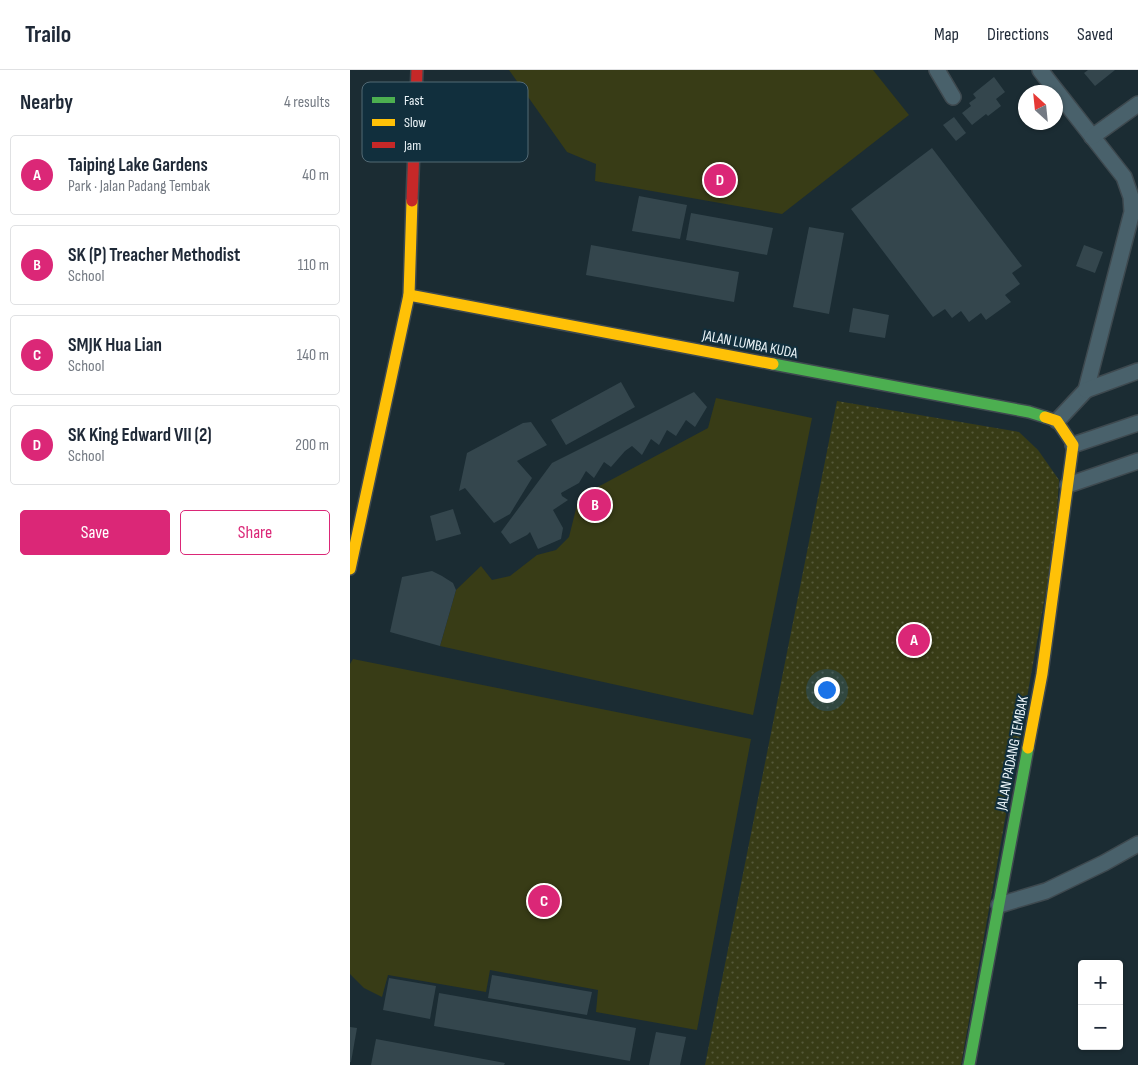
<!DOCTYPE html>
<html lang="en">
<head>
<meta charset="utf-8">
<style>
  :root { --surface:#fff; --page:#f2f2f3; --text:#1f2937; --muted:#747a83; --line:#e0e1e3; --accent:#db2777 }
  body { margin:0; font-family:"Sofia Sans Condensed",sans-serif; background:var(--page); color:var(--text) }
  .controls { position:absolute; right:15px; bottom:15px; display:grid; overflow:hidden; border-radius:5px; box-shadow:0 1px 4px #0004 }
  .controls button { width:45px; height:45px; display:grid; place-items:center; padding:0; border:0; border-bottom:1px solid var(--line); background:var(--surface); color:var(--text); font:25px sans-serif }
  .compass { position:absolute; left:668px; top:15px; width:45px; height:45px; border-radius:50%; background:var(--surface); box-shadow:0 1px 4px #0004; rotate:333deg }
  .you { position:absolute; left:476px; top:619px; width:18px; height:18px; margin:-12px; border:4px solid #fff; border-radius:50%; background:#1a73e8; box-shadow:0 0 0 8px #1a73e833 }
  .badge { display:grid; place-items:center; width:32px; height:32px; border-radius:50%; background:var(--accent); color:#fff; font-size:16px; font-weight:700 }
  .pin { position:absolute; translate:-50% -50%; border:2px solid #fff; box-shadow:0 1px 5px #0006 }
  .list { margin:0; padding:0; list-style:none }
  h2 { display:flex; justify-content:space-between; align-items:center; height:65px; margin:0; padding:0 20px; font-size:21px }
  h2 small { font-size:16px; font-weight:400; color:var(--muted) }
  .list li { display:grid; grid-template-columns:32px 1fr auto; gap:15px; align-items:center; box-sizing:border-box; height:80px; margin:0 10px 10px; padding:0 10px; border:1px solid var(--line); border-radius:5px }
  .list b { display:block; font-size:19px; white-space:nowrap }
  .list p { margin:0; font-size:16px; white-space:nowrap; color:var(--muted) }
  .list em { font-size:16px; font-style:normal; color:var(--muted) }
  .actions { display:flex; gap:10px; padding:15px 20px }
  .actions a { flex:1; padding:11px 0; border:1px solid var(--accent); border-radius:5px; text-align:center; font-size:18px; color:var(--accent) }
  .actions .main { background:var(--accent); color:#fff }
  .map { position:relative; flex:none; width:788px; height:995px; overflow:hidden }
  header { display:flex; align-items:center; gap:30px; box-sizing:border-box; height:70px; padding:0 25px; background:var(--surface); border-bottom:1px solid var(--line) }
  header strong { font-size:24px }
  nav { display:flex; gap:28px; margin-inline-start:auto; font-size:18px }
  main { display:flex }
  aside { flex:1; background:var(--surface) }
  .map>svg:first-child { display:block }
  .green { fill:url(#green-dots) }
  .pitch { fill:#383c16 }
  .building { fill:#34464d }
  .lines { fill:none; stroke-linecap:round; stroke-linejoin:round }
  .street-casing { stroke:#3e494f; stroke-width:18 }
  .fast-casing { stroke:#3e494f; stroke-width:14 }
  .slow-casing { stroke:#3e494f; stroke-width:14 }
  .jam-casing { stroke:#3e494f; stroke-width:14 }
  .street { stroke:#49616b; stroke-width:15 }
  .fast { stroke:#4caf50; stroke-width:11 }
  .slow { stroke:#ffc107; stroke-width:11 }
  .jam { stroke:#c62828; stroke-width:11 }
  .labels { text-anchor:middle; stroke-width:4; stroke-linejoin:round; paint-order:stroke }
  .street-label { font-size:15px; fill:#ecf5f9; stroke:#112f3d }
  .key { fill:#112f3d; stroke:#536a75; stroke-width:1 }
  .key-label { font-size:14px; fill:#ecf5f9 }
</style>
</head>
<body>
<header>
<strong>Trailo</strong>
<nav><a>Map</a><a>Directions</a><a>Saved</a></nav>
</header>
<main>
<aside>
<h2>Nearby<small>4 results</small></h2>
<ul class="list">
<li><span class="badge">A</span><div><b>Taiping Lake Gardens</b><p>Park · Jalan Padang Tembak</p></div><em>40 m</em></li>
<li><span class="badge">B</span><div><b>SK (P) Treacher Methodist</b><p>School</p></div><em>110 m</em></li>
<li><span class="badge">C</span><div><b>SMJK Hua Lian</b><p>School</p></div><em>140 m</em></li>
<li><span class="badge">D</span><div><b>SK King Edward VII (2)</b><p>School</p></div><em>200 m</em></li>
</ul>
<div class="actions"><a class="main">Save</a><a>Share</a></div>
</aside>
<div class="map">
<svg width="788" height="995" viewBox="0 0 788 995">
  <defs>
    <pattern id="green-dots" width="8" height="8" patternUnits="userSpaceOnUse" patternTransform="scale(1.25)"><rect width="8" height="8" fill="#383c16"/><path d="M2 2h.1M6 6h.1" fill="none" stroke="#555939" stroke-width="1.8" stroke-linecap="round"/></pattern>
  </defs>
  <rect width="100%" height="100%" fill="#1b2c33"/>
  <path class="green" d="M487,331L669,362L688,380L709,410L705,471L611,995H355Z"/>
  <g class="pitch">
    <path d="M159,0H523L559,45L432,144L245,111L246,94L217,82Z"/>
    <path d="M366,328L462,348L403,645L90,576L106,520L131,496L142,510L160,506L187,485L206,480L219,467L229,427L358,358Z"/>
    <path d="M3,589L401,669L347,960L246,942L248,920L140,900L136,922L38,905L32,927L14,918L0,904V594Z"/>
  </g>
  <g class="building">
    <path d="M738,0H765L745,16L734,3Z"/>
    <path d="M644,7L655,22L646,29L651,36L638,46L636,44L622,55L612,43L621,36L619,33L626,28L623,24Z"/>
    <path d="M604,47L616,63L606,71L593,55Z"/>
    <path d="M582,78L672,196L662,203L670,214L655,225L661,232L636,250L631,243L619,252L611,241L602,248L595,239L583,247L501,139Z"/>
    <path d="M289,126L337,135L330,169L282,161Z"/>
    <path d="M341,143L423,158L417,185L336,170Z"/>
    <path d="M459,157L494,163L479,244L443,237Z"/>
    <path d="M241,175L389,202L384,232L236,205Z"/>
    <path d="M734,175L753,182L745,203L726,196Z"/>
    <path d="M503,238L539,245L535,268L499,262Z"/>
    <path d="M271,312L285,337L216,375L201,350Z"/>
    <path d="M344,322L357,337L345,357L336,350L326,366L317,360L309,375L301,369L292,385L282,376L275,381L261,397L254,392L244,408L236,401L229,413L211,423L212,426L218,430L203,440L213,458L211,469L188,479L180,462L177,465L160,474L151,462L202,393Z"/>
    <path d="M181,352L197,375L167,391L182,408L160,444L144,453L115,418L109,421L117,383L173,353Z"/>
    <path d="M103,439L111,464L86,471L80,446Z"/>
    <path d="M82,501L92,506L103,513L106,520L90,576L40,562L52,507Z"/>
    <path d="M142,905L242,922L237,945L138,928Z"/>
    <path d="M39,908L86,916L80,949L33,940Z"/>
    <path d="M89,923L286,958L280,991L84,956Z"/>
    <path d="M0,957L7,958L1,992H0Z"/>
    <path d="M306,962L336,967L330,995H299Z"/>
    <path d="M26,969L155,993L154,995H21Z"/>
  </g>
  <g class="lines">
    <g class="street-casing">
      <g id="street">
        <path d="M587,0L603,27"/>
        <path d="M690,0L774,107L781,127L782,142L736,320L707,351"/>
        <path d="M742,67L788,34"/>
        <path d="M736,320L788,301"/>
        <path d="M723,375L788,353"/>
        <path d="M718,415L788,391"/>
        <path d="M649,835L696,821L754,793L788,774"/>
      </g>
    </g>
    <g class="fast-casing">
      <g id="fast">
        <path d="M423,294L679,342L695,347"/>
        <path d="M619,995L678,678"/>
      </g>
    </g>
    <g class="slow-casing">
      <g id="slow">
        <path d="M59,225L423,294"/>
        <path d="M0,499L59,225L62,131"/>
        <path d="M678,678L692,604L723,375L707,351L695,347"/>
      </g>
    </g>
    <g class="jam-casing">
      <path id="jam" d="M62,131L67,0"/>
    </g>
    <use href="#street" class="street"/>
    <use href="#fast" class="fast"/>
    <use href="#slow" class="slow"/>
    <use href="#jam" class="jam"/>
  </g>
  <g class="labels">
    <g class="street-label">
      <text transform="translate(400 274) rotate(11)" y="5">JALAN LUMBA KUDA</text>
      <text transform="translate(662 683) rotate(-79)" y="5">JALAN PADANG TEMBAK</text>
    </g>
  </g>
  <rect x="12" y="12" width="166" height="80" rx="8" class="key"/>
  <rect x="22" y="27" width="23" height="6" fill="#4caf50"/>
  <rect x="22" y="49" width="23" height="7" fill="#ffc107"/>
  <rect x="22" y="72" width="23" height="6" fill="#c62828"/>
  <g class="key-label">
    <text x="54" y="35">Fast</text>
    <text x="54" y="57">Slow</text>
    <text x="54" y="80">Jam</text>
  </g>
</svg>
<div class="controls">
<button>+</button>
<button>−</button>
</div>
<svg class="compass" viewBox="-18 -18 36 36"><path d="M0-13l5 13h-10z" fill="#e53935"/><path d="M0 13l5-13h-10z" fill="#747a83"/></svg>
<div class="you"></div>
<div class="pin badge" style="left:564px;top:570px">A</div>
<div class="pin badge" style="left:245px;top:435px">B</div>
<div class="pin badge" style="left:194px;top:831px">C</div>
<div class="pin badge" style="left:370px;top:110px">D</div>
</div>
</main>
</body>
</html>
